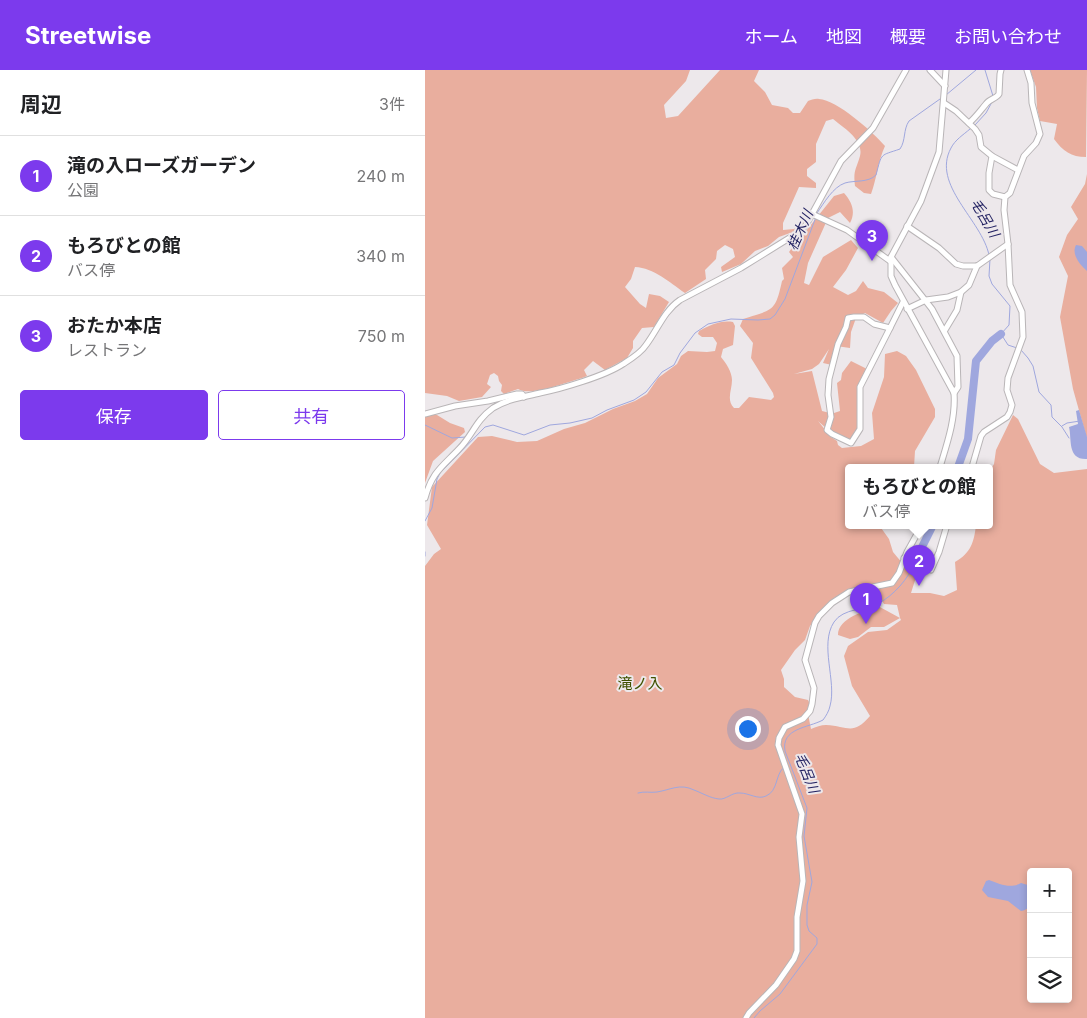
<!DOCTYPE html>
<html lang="ja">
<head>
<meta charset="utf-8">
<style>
  :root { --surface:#fff; --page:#f6f6f6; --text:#202124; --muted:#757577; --line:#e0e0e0; --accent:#7c3aed }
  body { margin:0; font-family:Inter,"Noto Sans JP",sans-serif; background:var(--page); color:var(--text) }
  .controls { position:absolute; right:15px; bottom:15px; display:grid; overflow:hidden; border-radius:5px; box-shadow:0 2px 8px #0003 }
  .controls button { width:45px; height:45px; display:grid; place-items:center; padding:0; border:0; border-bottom:1px solid var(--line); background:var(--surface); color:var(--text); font:25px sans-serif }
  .you { position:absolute; left:322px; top:658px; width:18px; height:18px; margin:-12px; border:4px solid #fff; border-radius:50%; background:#1a73e8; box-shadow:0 0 0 8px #1a73e833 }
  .badge { display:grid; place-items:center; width:32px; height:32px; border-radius:50%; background:var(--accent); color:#fff; font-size:16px; font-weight:700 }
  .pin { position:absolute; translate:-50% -41px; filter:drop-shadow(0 1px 2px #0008) }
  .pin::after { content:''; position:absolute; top:26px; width:18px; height:15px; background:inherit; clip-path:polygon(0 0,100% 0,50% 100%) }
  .popup { position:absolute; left:420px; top:394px; width:148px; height:65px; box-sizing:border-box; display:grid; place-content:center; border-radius:5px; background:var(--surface); filter:drop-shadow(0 1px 4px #0005); font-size:16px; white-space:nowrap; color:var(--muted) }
  .popup b { font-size:19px; color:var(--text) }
  .popup::after { content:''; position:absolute; left:50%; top:100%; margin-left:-10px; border:10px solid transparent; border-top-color:var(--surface) }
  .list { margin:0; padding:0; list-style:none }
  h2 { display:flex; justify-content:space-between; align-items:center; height:65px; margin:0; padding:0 20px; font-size:21px }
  h2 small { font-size:16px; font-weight:400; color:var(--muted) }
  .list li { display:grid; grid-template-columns:32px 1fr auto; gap:15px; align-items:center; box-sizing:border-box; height:80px; padding:0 20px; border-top:1px solid var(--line) }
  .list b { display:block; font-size:19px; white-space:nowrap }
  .list p { margin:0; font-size:16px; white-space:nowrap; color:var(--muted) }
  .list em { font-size:16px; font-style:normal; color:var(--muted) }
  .actions { display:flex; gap:10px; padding:15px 20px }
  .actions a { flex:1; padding:11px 0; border:1px solid var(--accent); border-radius:5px; text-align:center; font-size:18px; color:var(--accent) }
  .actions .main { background:var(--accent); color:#fff }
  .icon { flex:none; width:28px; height:28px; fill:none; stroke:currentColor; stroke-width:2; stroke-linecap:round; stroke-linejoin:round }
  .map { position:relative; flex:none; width:662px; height:948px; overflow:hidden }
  header { display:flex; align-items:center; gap:30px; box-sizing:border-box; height:70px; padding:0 25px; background:var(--accent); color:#fff }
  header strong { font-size:24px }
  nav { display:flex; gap:28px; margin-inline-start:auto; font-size:18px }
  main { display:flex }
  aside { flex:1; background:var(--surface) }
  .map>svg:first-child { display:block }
  .green { fill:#e9ae9e; fill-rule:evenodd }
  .water { fill:#9fa7de }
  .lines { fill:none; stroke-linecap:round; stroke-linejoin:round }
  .stream { stroke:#9fa7de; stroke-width:1 }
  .river { stroke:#9fa7de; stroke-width:8 }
  .street-casing { stroke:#b9b5b7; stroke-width:7 }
  .street { stroke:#fff; stroke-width:5 }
  .labels { text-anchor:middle; stroke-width:4; stroke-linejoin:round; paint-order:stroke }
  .water-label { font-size:14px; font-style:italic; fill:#242363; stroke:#ede8eb }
  .quarter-label { font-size:15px; fill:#405201; stroke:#ede8eb }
</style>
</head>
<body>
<header>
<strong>Streetwise</strong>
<nav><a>ホーム</a><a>地図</a><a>概要</a><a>お問い合わせ</a></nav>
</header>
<main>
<aside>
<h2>周辺<small>3件</small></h2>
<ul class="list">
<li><span class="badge">1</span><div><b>滝の入ローズガーデン</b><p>公園</p></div><em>240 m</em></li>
<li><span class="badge">2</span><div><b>もろびとの館</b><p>バス停</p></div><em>340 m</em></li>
<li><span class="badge">3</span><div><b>おたか本店</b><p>レストラン</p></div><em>750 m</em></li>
</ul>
<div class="actions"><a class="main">保存</a><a>共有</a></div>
</aside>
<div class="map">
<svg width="662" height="948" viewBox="0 0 662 948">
  <rect width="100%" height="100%" fill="#ede8eb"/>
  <g class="green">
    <path d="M0,0H265L261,11L239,35L241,48L253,46L295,0H334L329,11L340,22L347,35L363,38L368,43H375L383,31C386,30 391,28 394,29C412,30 448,62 460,76C453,91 452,108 446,124L439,123L430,116C428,100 431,100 435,86C439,70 419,58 408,49L401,51L391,74V92L382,99V106L391,113V118L374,117L358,153V160L369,159L378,152L380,153L370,163H365L354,167L343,176L330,181L316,194L297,202L296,197L310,187L308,179L300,175L292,181L291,189L280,200L281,209L260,223C244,212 229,198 210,197L206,209L200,217L215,234L221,238L224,224L235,226L244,232L229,257L217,258L208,271V278L202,288L180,300L168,291L159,300L162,306L157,308C141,312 107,327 93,319L79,324L76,321L77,315L74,311L73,306L69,303L65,305L62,314L66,317L57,327L34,331L22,326L0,323Z"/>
    <path d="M605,0H662L661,87C646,87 638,81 629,69L632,54L615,51L612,38L611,17Z"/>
    <path d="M662,104V369L648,319L635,247L643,206L634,187L642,165L653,149L646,137L660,114Z"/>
    <path d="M419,123C427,132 431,142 425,153L415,142L403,148L383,193L379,213L384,215L398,187L426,170L433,178L421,200L408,217L423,225L431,221L438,211L443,218L459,222L473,233L466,241L458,253L440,243L431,248L426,262L425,278L411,276L407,295L398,293L404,279L394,294L387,299L369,304L387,301L397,341L405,343L402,359L393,351L406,367L412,371L413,375L417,378L436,376L449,369L447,343L459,307L460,284L472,281L481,286L491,300L510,339V347L490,381L489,397H424V455H454L464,469L468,482L478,494L492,504L486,523H505L519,526L532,520L530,492C546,483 549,472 551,455H564V402L569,394L571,380L588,345L593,349L615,394L629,403L662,399V948H0V496L9,484L16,479L2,455L7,417L53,367L67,366L92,372L112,371L139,359L160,353L188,339L210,331L222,324L233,308L252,294L256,286L263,281L282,282L290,281L292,273L288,267H277L273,264L274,261C286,255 295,250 308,252L310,256L308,275L298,279L296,287C301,293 307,302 307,310C307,320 301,330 309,338H314L324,327L346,330L349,327L348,323L326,288L328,273L315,256L318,249C348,239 350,243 357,211L359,209L357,198L368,187L364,182L369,175L378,172L377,166L409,126ZM442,514L452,522L459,534L472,535L475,548L453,536C440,541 413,548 413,565L425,569L433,567L446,557H459L475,548L476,550L462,560L443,562L423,576L419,586L427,616L445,646C428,666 423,656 401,655C396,655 391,657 386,659L382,639L385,634L383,630L370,627L359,617V609L356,600L370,580L380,570L385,556L396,540L409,528L423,520ZM606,802H643V929H606Z"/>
    <path d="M426,291L442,299L433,317L434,358L425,371L407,363L405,359L409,343L415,341L412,313L416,310L417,303Z"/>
    <path d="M0,344L12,345L25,353L39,358L40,362L8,391L0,413Z"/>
  </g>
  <g class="water">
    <path d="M651,175L657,176L662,182V201C655,195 646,184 651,175Z"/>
    <path d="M654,340L662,367V389C642,390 647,369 644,357L653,354L651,341Z"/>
    <path d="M564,810C575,814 585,819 596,813C598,814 602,814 604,816C604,818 605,824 605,825C606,833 606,839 596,841L583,831L563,827L557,820L561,811Z"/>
  </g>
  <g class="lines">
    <g class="stream">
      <path d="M560,0L568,26"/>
      <path d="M521,25L551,0"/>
      <path d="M550,55L561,43L567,32"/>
      <path d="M545,59C538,65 530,70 526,78C506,115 557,150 564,185"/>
      <path d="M392,143C399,133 408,117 420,113C430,110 443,113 451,105C457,82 455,86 475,79C481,70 478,60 484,51L515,29"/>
      <path d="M565,189L564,206L567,214L585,236L584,255L576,264L583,275L592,278"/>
      <path d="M596,280L603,288L608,296L614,322L626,335L627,347L637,357L644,368"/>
      <path d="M0,355L27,368L41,367"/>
      <path d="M637,356L642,353L655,351"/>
      <path d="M0,451L7,438L12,409L15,403L60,357L68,355L99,365L125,355L145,353L167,348L182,340L209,330L221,322L237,302L249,295L255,283L270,263L283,254L306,249L333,250L345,249L350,245L360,229L391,147"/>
      <path d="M0,482V486"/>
      <path d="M213,723C220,721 225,723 232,722C245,720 255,713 269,720C277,723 285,728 294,729C301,730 307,722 315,723C324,723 333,730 341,726C353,721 350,706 358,698"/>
      <path d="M329,948L335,941L355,924L392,874V868L384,861L382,855V835L387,812L379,766L382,738L360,681C356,658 383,658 398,650C401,646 404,641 405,636C412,611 394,575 409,552C418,538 441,540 454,533C468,526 484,508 489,494"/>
    </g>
    <g class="river">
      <path d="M533,397L543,369L551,291L567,271L576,264"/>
      <path d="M491,489L508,455"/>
    </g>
    <g class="street-casing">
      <g id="street">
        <path d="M505,0L520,16"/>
        <path d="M519,33L531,41L550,59L554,65L556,77L567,86L564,103V120L568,124L580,127"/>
        <path d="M544,53C551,47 555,41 561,34C564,29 571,29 574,24L575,4L576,0"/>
        <path d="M567,86L593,100"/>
        <path d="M387,144L422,160L465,191"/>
        <path d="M482,156L514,178L531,194L538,196H552L583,174"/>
        <path d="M466,187L507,239L532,286L533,317L529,323"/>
        <path d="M482,239L501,230L523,227L536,222L544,215L552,196"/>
        <path d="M429,247H439L449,254L465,258L435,317V359L426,373L407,364L402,360L406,347L403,325L404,309L413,274L421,257L423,248Z"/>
        <path d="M465,258L478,232"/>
        <path d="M520,260L532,240L536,222"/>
        <path d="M0,344L30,336L63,331L92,324H97L99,327"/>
        <path d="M515,397C522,374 531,348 529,323L470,215L466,206V187L496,131L514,82L521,0"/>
        <path d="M547,397L556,366L559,362L582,347L585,342L587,335L582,320L583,308L598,267L597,242L585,215L583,174L579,140L580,127L585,123L599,86L611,73L615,64L607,33L606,13L602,0"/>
        <path d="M0,428C7,402 17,397 34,379C48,365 50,351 68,338C82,329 99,327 115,323C136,319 180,306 198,294C206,289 216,283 221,275C233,259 239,241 255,230L316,198L374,162L381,155L416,91L448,58L481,0"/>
        <path d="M479,488L506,500L514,482L522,455"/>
        <path d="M321,948L324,943L351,915L369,889L372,881V847L378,811L374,767L377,744L353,675L354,668L360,657L378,649L385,641L387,634L389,618L380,590L390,553L394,546L407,533L424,522L467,513L474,503L482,482L497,455"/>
      </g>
    </g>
    <use href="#street" class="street"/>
  </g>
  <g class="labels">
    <g class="water-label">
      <text transform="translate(560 148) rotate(60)" y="5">毛呂川</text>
      <text transform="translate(375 160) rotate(-66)" y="5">桂木川</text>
      <text transform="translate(382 703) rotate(68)" y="5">毛呂川</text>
    </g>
    <g class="quarter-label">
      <text x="215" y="619">滝ノ入</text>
    </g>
  </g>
</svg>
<div class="controls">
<button>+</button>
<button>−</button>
<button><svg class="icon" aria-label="layers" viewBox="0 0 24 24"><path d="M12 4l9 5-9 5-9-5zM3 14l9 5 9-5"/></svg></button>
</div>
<div class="you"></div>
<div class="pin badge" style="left:441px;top:554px">1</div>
<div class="pin badge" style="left:494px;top:516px">2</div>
<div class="popup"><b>もろびとの館</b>バス停</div>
<div class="pin badge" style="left:447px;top:191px">3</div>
</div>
</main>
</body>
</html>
